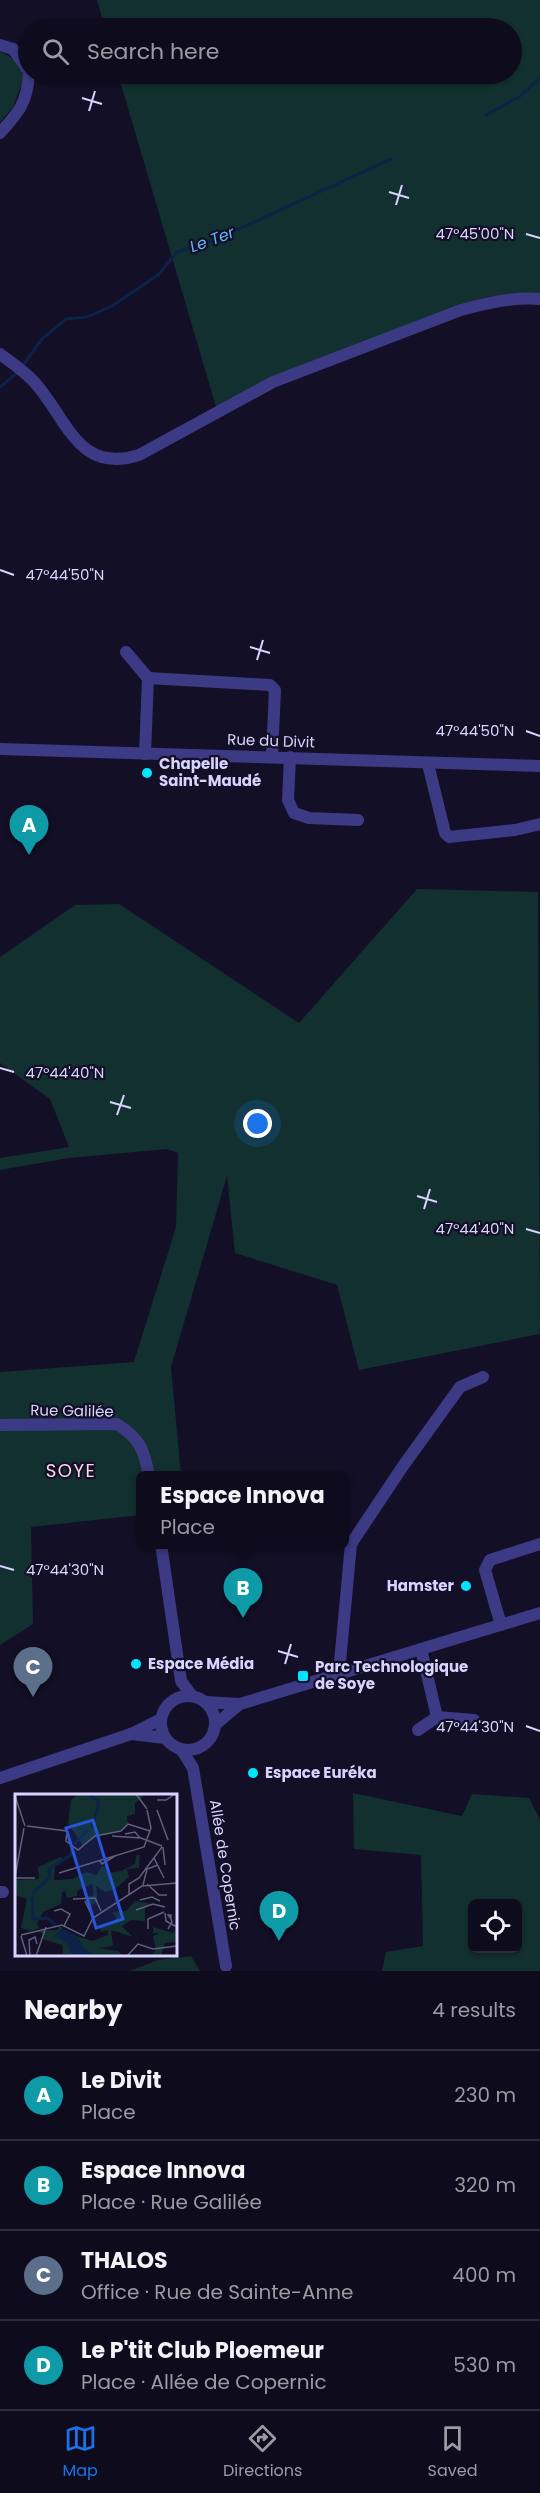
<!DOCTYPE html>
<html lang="en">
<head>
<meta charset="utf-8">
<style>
  :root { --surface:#0e0b1c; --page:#171425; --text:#f1f3f6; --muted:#9b9ba3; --line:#2e2b3b; --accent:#1a73e8 }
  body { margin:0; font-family:Poppins,sans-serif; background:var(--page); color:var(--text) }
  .controls { position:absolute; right:18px; bottom:18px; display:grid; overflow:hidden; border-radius:9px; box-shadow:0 2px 4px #0004 }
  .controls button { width:54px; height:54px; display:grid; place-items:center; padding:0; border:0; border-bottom:2px solid var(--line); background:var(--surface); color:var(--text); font:30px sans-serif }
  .you { position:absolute; left:258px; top:1124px; width:21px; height:21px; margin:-15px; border:4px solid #fff; border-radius:50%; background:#1a73e8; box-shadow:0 0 0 9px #1a73e833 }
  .badge { display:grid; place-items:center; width:39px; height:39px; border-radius:50%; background:var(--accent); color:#fff; font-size:20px; font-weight:700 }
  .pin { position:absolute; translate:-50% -50px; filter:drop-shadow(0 2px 3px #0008) }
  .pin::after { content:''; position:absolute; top:32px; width:21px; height:18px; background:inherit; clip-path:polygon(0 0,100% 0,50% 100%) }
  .popup { position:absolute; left:136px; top:1471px; width:213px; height:78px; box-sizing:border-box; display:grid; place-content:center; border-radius:9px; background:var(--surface); filter:drop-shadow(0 2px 4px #0005); font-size:20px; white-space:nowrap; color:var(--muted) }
  .popup b { font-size:22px; color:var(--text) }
  .popup::after { content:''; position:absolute; left:50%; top:100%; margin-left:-12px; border:12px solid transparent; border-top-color:var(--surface) }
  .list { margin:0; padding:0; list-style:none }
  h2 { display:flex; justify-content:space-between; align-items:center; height:78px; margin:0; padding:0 24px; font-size:26px }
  h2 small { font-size:20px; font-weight:400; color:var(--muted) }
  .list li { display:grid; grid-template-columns:39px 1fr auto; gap:18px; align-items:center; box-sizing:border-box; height:90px; padding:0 24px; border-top:2px solid var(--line) }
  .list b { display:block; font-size:22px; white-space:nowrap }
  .list p { margin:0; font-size:20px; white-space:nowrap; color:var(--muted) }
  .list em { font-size:20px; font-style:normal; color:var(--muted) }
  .icon { flex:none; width:33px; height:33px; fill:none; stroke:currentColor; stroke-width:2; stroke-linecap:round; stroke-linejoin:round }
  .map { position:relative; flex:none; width:540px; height:1971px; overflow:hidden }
  .search { position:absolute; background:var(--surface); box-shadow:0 2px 4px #0004; left:18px; right:18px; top:18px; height:66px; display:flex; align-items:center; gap:15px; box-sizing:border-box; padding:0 21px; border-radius:33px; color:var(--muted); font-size:22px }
  .sheet { height:438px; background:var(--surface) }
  nav { display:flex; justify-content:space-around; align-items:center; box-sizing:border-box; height:84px; border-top:2px solid var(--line); background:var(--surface); font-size:16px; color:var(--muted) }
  nav a { display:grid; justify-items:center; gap:3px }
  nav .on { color:var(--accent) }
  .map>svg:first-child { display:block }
  .green { fill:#12302f; fill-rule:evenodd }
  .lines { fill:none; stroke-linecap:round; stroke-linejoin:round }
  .stream { stroke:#0c2248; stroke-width:3 }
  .minor { stroke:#3d3a85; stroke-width:12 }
  .ticks { fill:none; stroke:#d9d4ff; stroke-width:2 }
  .poi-dot { fill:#00e5ff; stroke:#130f26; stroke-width:2 }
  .labels { text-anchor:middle; stroke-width:4.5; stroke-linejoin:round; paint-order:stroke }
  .street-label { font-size:15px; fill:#d9d4ff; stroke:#130f26 }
  .poi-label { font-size:15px; font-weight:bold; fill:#d9d4ff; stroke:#130f26; text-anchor:start }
  .water-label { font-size:16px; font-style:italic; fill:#62b6ff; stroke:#130f26 }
  .quarter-label { font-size:18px; letter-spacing:1.5px; fill:#ffd6f0; stroke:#130f26 }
  .inset-river { fill:none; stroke:#0c2248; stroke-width:3 }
  .inset-road { fill:none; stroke:#625e7d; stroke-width:1.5 }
  .view { fill:#2655da; fill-opacity:0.15; stroke:#2655da; stroke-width:3 }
  .inset-edge { fill:none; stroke:#d9d4ff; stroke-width:3 }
  .ticks-label { font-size:15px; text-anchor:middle; fill:#d9d4ff; stroke:#130f26; stroke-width:4.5; stroke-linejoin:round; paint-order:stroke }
</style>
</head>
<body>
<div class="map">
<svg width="540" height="1971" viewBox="0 0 540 1971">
  <rect width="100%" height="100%" fill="#130f26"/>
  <g class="green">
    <path d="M97,0H540V295L492,296L461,304L216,407L118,74H512V28H105Z"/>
    <path d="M0,52C12,56 19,63 25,75L13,107L0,122Z"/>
    <path d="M417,889L538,892L540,1334L359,1370L337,1285L235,1253L227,1176L171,1367L181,1475L141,1476V1515L31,1527L33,1624L0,1645V1372L134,1362L176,1227L178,1153L167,1149L69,1158L0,1170V1158L69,1147L50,1099L0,1063V957L75,905L119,904L299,1023Z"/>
    <path d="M353,1793L462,1816L472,1794L529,1798L540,1820V1971H382L386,1952L423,1946L421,1855L354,1849ZM472,1904H518V1948H472Z"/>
    <path d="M191,1956L200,1971H130L158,1960Z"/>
  </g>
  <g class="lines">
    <g class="stream">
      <path d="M486,115L519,97L540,78"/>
      <path d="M24,364L42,339L66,319L87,317L112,306L158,275L177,252L215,240L391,159"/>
      <path d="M0,387L16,374"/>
    </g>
    <g class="minor">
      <path d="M0,45L13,49L28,70"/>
      <path d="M0,133C19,112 27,103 29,74"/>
      <path d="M0,354C12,363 26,372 36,384C68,421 79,474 139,455L273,382L461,310C487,303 512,297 540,299"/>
      <path d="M126,652L148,678"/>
      <path d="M0,749L540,766"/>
      <path d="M145,754L148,678L270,685L275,690L272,755"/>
      <path d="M290,757L288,800L294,813L309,818L358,820"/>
      <path d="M428,764L445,833L449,837L515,830L540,824"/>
      <path d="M0,1425L117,1424C140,1439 144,1449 149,1476"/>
      <path d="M161,1544L181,1681L192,1696"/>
      <path d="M501,1625L485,1570L490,1560L540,1544"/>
      <path d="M339,1673L351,1544L403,1466L460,1387L483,1377"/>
      <circle cx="188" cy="1723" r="27"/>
      <path d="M205,1702L240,1704L540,1613"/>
      <path d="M437,1717L474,1720"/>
      <path d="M216,1724L240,1704"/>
      <path d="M418,1730L437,1717L421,1649"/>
      <path d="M131,1734L165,1738"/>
      <path d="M181,1749L193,1768L226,1966"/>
      <path d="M0,1778L131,1734L161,1719"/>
      <path d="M0,1892H3"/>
    </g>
  </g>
  <path class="ticks" d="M82,98L102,104M89,111L95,91M389,192L409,198M396,205L402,185M526,234L540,238M0,570L14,575M250,647L270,653M257,660L263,640M526,731L540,736M0,1068L14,1072M110,1102L131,1108M117,1115L124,1095M417,1196L437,1202M424,1209L430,1189M526,1229L540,1233M0,1566L14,1570M278,1651L298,1657M285,1664L291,1644M526,1726L540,1731"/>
  <g class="poi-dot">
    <circle cx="147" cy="773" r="6"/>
    <circle cx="466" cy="1586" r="6"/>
    <circle cx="136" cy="1664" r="6"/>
    <rect x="297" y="1670" width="12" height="12" rx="3"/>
    <circle cx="253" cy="1773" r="6"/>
  </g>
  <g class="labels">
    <g class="street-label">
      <text transform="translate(271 741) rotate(2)" y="5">Rue du Divit</text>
      <text transform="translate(72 1411) rotate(1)" y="5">Rue Galilée</text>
      <text transform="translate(225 1865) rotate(81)" y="5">Allée de Copernic</text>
    </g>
    <g class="poi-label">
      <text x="159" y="769">Chapelle<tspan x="159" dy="17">Saint-Maudé</tspan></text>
      <text x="454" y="1591" text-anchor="end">Hamster</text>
      <text x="148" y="1669">Espace Média</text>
      <text x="315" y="1672">Parc Technologique<tspan x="315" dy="17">de Soye</tspan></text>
      <text x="265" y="1778">Espace Euréka</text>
    </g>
    <g class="water-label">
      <text transform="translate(212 239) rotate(-20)" y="6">Le Ter</text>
    </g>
    <g class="quarter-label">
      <text x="71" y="1477">SOYE</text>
    </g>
  </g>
  <g transform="translate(15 1794)">
    <rect width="162" height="162" fill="#130f26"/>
    <path d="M63,0H128V3L120,9V20L112,22L113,30L107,36L84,41L68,52L53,29L56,6ZM121,61H125L124,74L112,75L114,83L100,95L90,98L81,92L83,108L76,111L75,119L70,104L79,101L77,90L62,97V102L52,104L50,97L47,98L46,110L28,118L22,129L24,134L16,137L6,134L12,105L0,101V86L24,85L23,73L45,63L50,66L40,73L39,86L57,85L71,78L82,81L86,73L92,71L94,79L106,77L120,70ZM120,107L139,110L130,113V127L116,126L107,132L118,143L96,136L98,152L84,154L103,157L108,162H79L68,154L62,142L77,147L93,141V136L86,138L85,134L100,129L101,122L96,119L111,117ZM44,132L48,134L40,142L52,149L57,160L66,162L48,160L47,151L28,145L29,140L21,137L43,136ZM138,133L158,139L162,133V148L150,149L146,162L136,161L141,156L138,142L144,139H138Z" fill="#12302f"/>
    <path d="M48,135L61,141L68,154L79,162L57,161L52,149L40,142Z" fill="#0c2248"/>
    <path class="inset-river" d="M74,0L83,7V14L77,33M59,50L73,36M18,99L34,84V75L56,61L57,54M17,101L18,125L32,124L41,131"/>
    <path class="inset-road" d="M121,0L132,15M0,2L10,32M142,6H151L160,0M142,16L153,46M12,32L52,37L51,47L63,56L80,42L106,37L113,30L135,37M110,40L120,38L125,44M97,42L126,44L147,52M148,53L150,71M139,64L149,84M84,66L87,70L100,62M44,79L129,53L136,34L132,16M0,83L9,34M0,84H20M132,90L144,101H152M128,91L132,75L143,71M114,100V90L124,84L147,53M58,105L80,104L86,117M125,106L137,103L145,107M70,107L78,124M121,116L138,110L150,113M39,117L46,115L55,120L49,132M150,119L151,127L162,133M133,135V125L149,118M153,135L157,128L156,125V121H153L156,125M6,141L47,131L69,142L78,124L127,92L162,89M6,142L12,162M15,162L14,146L20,143L22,150M21,162L31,133M112,162L123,150L138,155L162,152"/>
    <path class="view" d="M78,26L108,125L81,134L51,34Z"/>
    <rect width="162" height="162" class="inset-edge"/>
  </g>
  <g class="ticks-label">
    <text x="475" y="239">47°45'00"N</text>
    <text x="65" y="580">47°44'50"N</text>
    <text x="475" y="736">47°44'50"N</text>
    <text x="65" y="1078">47°44'40"N</text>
    <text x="475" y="1234">47°44'40"N</text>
    <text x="65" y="1575">47°44'30"N</text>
    <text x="475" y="1732">47°44'30"N</text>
  </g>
</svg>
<div class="controls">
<button><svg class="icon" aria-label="locate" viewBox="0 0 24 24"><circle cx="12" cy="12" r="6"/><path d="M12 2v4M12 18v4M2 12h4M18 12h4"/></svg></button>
</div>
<div class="you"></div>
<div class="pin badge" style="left:29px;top:855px;background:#0f9aa8">A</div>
<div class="pin badge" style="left:243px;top:1618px;background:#0f9aa8">B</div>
<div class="popup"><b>Espace Innova</b>Place</div>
<div class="pin badge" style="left:33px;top:1697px;background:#5c6f8a">C</div>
<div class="pin badge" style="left:279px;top:1941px;background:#0f9aa8">D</div>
<div class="search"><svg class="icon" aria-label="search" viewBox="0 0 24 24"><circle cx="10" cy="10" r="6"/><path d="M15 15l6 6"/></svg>Search here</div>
</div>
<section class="sheet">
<h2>Nearby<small>4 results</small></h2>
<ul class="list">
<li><span class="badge" style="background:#0f9aa8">A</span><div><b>Le Divit</b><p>Place</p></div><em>230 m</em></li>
<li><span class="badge" style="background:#0f9aa8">B</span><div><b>Espace Innova</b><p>Place · Rue Galilée</p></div><em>320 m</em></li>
<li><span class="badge" style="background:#5c6f8a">C</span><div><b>THALOS</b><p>Office · Rue de Sainte-Anne</p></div><em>400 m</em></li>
<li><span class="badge" style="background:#0f9aa8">D</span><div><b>Le P'tit Club Ploemeur</b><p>Place · Allée de Copernic</p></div><em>530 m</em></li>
</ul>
</section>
<nav>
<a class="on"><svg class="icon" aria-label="map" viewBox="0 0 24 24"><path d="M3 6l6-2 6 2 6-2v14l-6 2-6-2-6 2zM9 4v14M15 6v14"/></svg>Map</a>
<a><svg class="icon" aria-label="directions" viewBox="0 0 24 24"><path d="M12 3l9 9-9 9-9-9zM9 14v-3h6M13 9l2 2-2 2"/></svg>Directions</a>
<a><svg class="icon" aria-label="saved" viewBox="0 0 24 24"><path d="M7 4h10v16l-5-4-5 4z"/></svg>Saved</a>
</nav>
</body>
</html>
